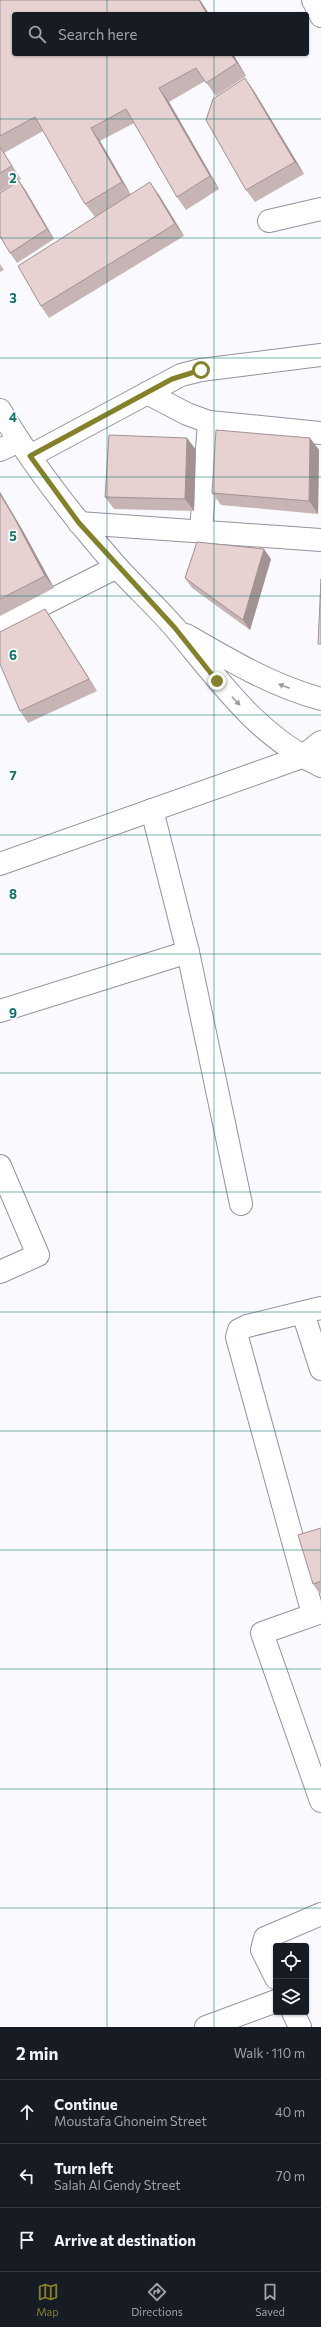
<!DOCTYPE html>
<html lang="en">
<head>
<meta charset="utf-8">
<style>
  :root { --surface:#171b24; --page:#20242c; --text:#f1f3f6; --muted:#9ea1a6; --line:#363941; --accent:#83812a }
  body { margin:0; font-family:Commissioner,sans-serif; background:var(--page); color:var(--text) }
  .controls { position:absolute; right:12px; bottom:12px; display:grid; overflow:hidden; border-radius:4px; box-shadow:0 1px 3px #0004 }
  .controls button { width:36px; height:36px; display:grid; place-items:center; padding:0; border:0; border-bottom:1px solid var(--line); background:var(--surface); color:var(--text); font:20px sans-serif }
  .stop { position:absolute; width:12px; height:12px; margin:-9px; border:3px solid #83812a; border-radius:50%; background:#fff }
  .stop.end { background:#83812a; border-color:#fff; box-shadow:0 1px 4px #0008 }
  .list { margin:0; padding:0; list-style:none }
  h2 { display:flex; justify-content:space-between; align-items:center; height:52px; margin:0; padding:0 16px; font-size:17px }
  h2 small { font-size:13px; font-weight:400; color:var(--muted) }
  .list li { display:grid; grid-template-columns:26px 1fr auto; gap:12px; align-items:center; box-sizing:border-box; height:64px; padding:0 16px; border-top:1px solid var(--line) }
  .list b { display:block; font-size:15px; white-space:nowrap }
  .list p { margin:0; font-size:13px; white-space:nowrap; color:var(--muted) }
  .list em { font-size:13px; font-style:normal; color:var(--muted) }
  .icon { flex:none; width:22px; height:22px; fill:none; stroke:currentColor; stroke-width:2; stroke-linecap:round; stroke-linejoin:round }
  .map { position:relative; flex:none; width:321px; height:2027px; overflow:hidden }
  .search { position:absolute; background:var(--surface); box-shadow:0 1px 3px #0004; left:12px; right:12px; top:12px; height:44px; display:flex; align-items:center; gap:10px; box-sizing:border-box; padding:0 14px; border-radius:4px; color:var(--muted); font-size:15px }
  .sheet { height:244px; background:var(--surface) }
  nav { display:flex; justify-content:space-around; align-items:center; box-sizing:border-box; height:56px; border-top:1px solid var(--line); background:var(--surface); font-size:11px; color:var(--muted) }
  nav a { display:grid; justify-items:center; gap:2px }
  nav .on { color:var(--accent) }
  .map>svg:first-child { display:block }
  .lines { fill:none; stroke-linecap:round; stroke-linejoin:round }
  .minor-casing { stroke:#9591a2; stroke-width:24 }
  .primary-casing { stroke:#9591a2; stroke-width:24 }
  .minor { stroke:#fff; stroke-width:22 }
  .primary { stroke:#fff; stroke-width:22 }
  .wall { fill:#c7b4b4 }
  .shaded-wall { fill:#a29292 }
  .building { fill:#e7d1d1; stroke:#a29292 }
  .oneway { fill:#9b9a9d }
  .route { stroke:#83812a; stroke-width:5 }
  .grid { fill:none; stroke:#0f766e; stroke-width:1; stroke-opacity:0.55 }
  .grid-label { font-size:13px; text-anchor:middle; font-weight:bold; fill:#0f766e; stroke:#fff; stroke-width:3.5; stroke-linejoin:round; paint-order:stroke }
</style>
</head>
<body>
<div class="map">
<svg width="321" height="2027" viewBox="0 0 321 2027">
  <rect width="100%" height="100%" fill="#faf9fd"/>
  <g class="lines">
    <g class="minor-casing">
      <g id="minor">
        <path d="M313,0L321,16"/>
        <path d="M269,221L321,209"/>
        <path d="M147,393L187,414L209,422L321,433"/>
        <path d="M0,450L19,441"/>
        <path d="M30,456L181,375L201,370L321,355"/>
        <path d="M79,523L321,540"/>
        <path d="M201,531L209,422"/>
        <path d="M0,626L117,567"/>
        <path d="M152,810L188,952L241,1204"/>
        <path d="M0,864L302,757L321,742"/>
        <path d="M0,1011L188,952"/>
        <path d="M0,1166L38,1255L0,1272"/>
        <path d="M303,1313L321,1369"/>
        <path d="M321,1612L262,1633L321,1801"/>
        <path d="M313,1614L237,1337L239,1330L247,1326L321,1308"/>
        <path d="M276,1978L262,1950L265,1938L321,1914"/>
        <path d="M293,2012L300,2027"/>
        <path d="M206,2027L276,2001"/>
      </g>
    </g>
    <g class="primary-casing">
      <g id="primary">
        <path d="M0,410C33,466 74,518 117,567C136,588 157,607 175,628C220,681 256,735 321,766"/>
        <path d="M186,635C229,660 273,686 321,699"/>
      </g>
    </g>
    <use href="#minor" class="minor"/>
    <use href="#primary" class="primary"/>
  </g>
  <g class="wall">
    <path d="M0,0H200L209,14L14,54H233L246,76L216,96L205,81L169,102L219,189L186,210L177,197L134,123L100,141L131,195H159L184,236L49,318L41,306L95,217L85,204L43,131L4,153L21,179L0,192Z"/>
    <path d="M254,91L304,174L255,202L246,190Z"/>
    <path d="M19,181L26,191L54,239L17,263L10,253Z"/>
    <path d="M0,264L4,270L0,272Z"/>
    <path d="M187,438L196,450L194,511L114,509L105,497Z"/>
    <path d="M310,438L319,450L318,514L221,505L212,493Z"/>
    <path d="M0,492L23,531L54,588L0,616Z"/>
    <path d="M271,559L250,630L192,588L185,578Z"/>
    <path d="M45,609L53,621L97,691L28,723L20,711Z"/>
    <path d="M321,1528V1593L320,1594L313,1584Z"/>
  </g>
  <g class="shaded-wall">
    <path d="M199,0H200L209,14H207Z"/>
    <path d="M231,54H233L246,76L237,63Z"/>
    <path d="M245,78L254,91L304,174L295,162Z"/>
    <path d="M159,88L169,102L219,189L210,176Z"/>
    <path d="M91,128L100,141L131,195L122,182Z"/>
    <path d="M19,181L26,191L54,239L47,229Z"/>
    <path d="M150,182L159,195L184,236L175,224Z"/>
    <path d="M187,438L196,450L194,511L185,499Z"/>
    <path d="M310,438L319,450L318,514L309,501Z"/>
    <path d="M0,492L23,531L54,588L45,576L0,494Z"/>
    <path d="M264,549L271,559L250,630L243,620Z"/>
    <path d="M45,609L53,621L97,691L89,679Z"/>
  </g>
  <g class="building">
    <path d="M0,0H199L207,14H14V54H231L237,63L206,83L196,68L159,88L210,176L177,197L126,109L91,128L122,182L85,204L35,117L0,136Z"/>
    <path d="M245,78L295,162L246,190L206,120L213,99Z"/>
    <path d="M0,147L12,166L0,173Z"/>
    <path d="M19,181L47,229L10,253L0,236V193Z"/>
    <path d="M150,182L175,224L41,306L18,266Z"/>
    <path d="M216,430L310,438L309,501L212,493Z"/>
    <path d="M109,435L187,438L185,499L105,497Z"/>
    <path d="M0,494L15,519L45,576L0,599Z"/>
    <path d="M197,542L264,549L243,620L185,578Z"/>
    <path d="M321,579V644H318Z"/>
    <path d="M45,609L89,679L20,711L0,664V632Z"/>
    <path d="M321,1528V1581L313,1584L298,1535Z"/>
  </g>
  <defs><path id="oneway-solid" d="M-6-.8H1V-3.2L6.5 0L1 3.2V.8H-6Z"/></defs>
  <g class="oneway">
    <use href="#oneway-solid" transform="translate(284 686) rotate(-159)"/>
    <use href="#oneway-solid" transform="translate(236 701) rotate(46)"/>
  </g>
  <g class="lines">
    <path class="route" d="M201,370L172,379L30,456L79,523L175,628L217,681"/>
  </g>
  <path class="grid" d="M107,0V14M214,0V14M107,54V2027M214,54V2027M0,119H321M0,238H321M0,358H321M0,477H321M0,596H321M0,715H321M0,835H321M0,954H321M0,1073H321M0,1192H321M0,1312H321M0,1431H321M0,1550H321M0,1669H321M0,1789H321M0,1908H321"/>
  <g class="grid-label">
    <text x="13" y="183">2</text>
    <text x="13" y="303">3</text>
    <text x="13" y="422">4</text>
    <text x="13" y="541">5</text>
    <text x="13" y="660">6</text>
    <text x="13" y="780">7</text>
    <text x="13" y="899">8</text>
    <text x="13" y="1018">9</text>
  </g>
</svg>
<div class="controls">
<button><svg class="icon" aria-label="locate" viewBox="0 0 24 24"><circle cx="12" cy="12" r="6"/><path d="M12 2v4M12 18v4M2 12h4M18 12h4"/></svg></button>
<button><svg class="icon" aria-label="layers" viewBox="0 0 24 24"><path d="M12 4l9 5-9 5-9-5zM3 14l9 5 9-5"/></svg></button>
</div>
<div class="stop" style="left:201px;top:370px"></div>
<div class="stop end" style="left:217px;top:681px"></div>
<div class="search"><svg class="icon" aria-label="search" viewBox="0 0 24 24"><circle cx="10" cy="10" r="6"/><path d="M15 15l6 6"/></svg>Search here</div>
</div>
<section class="sheet">
<h2>2 min<small>Walk · 110 m</small></h2>
<ul class="list">
<li><svg class="icon" aria-label="ahead" viewBox="0 0 24 24"><path d="M12 20V5M6 11l6-6 6 6"/></svg><div><b>Continue</b><p>Moustafa Ghoneim Street</p></div><em>40 m</em></li>
<li><svg class="icon" aria-label="left" viewBox="0 0 24 24"><path d="M17 20v-9H6M10 6l-5 5 5 5"/></svg><div><b>Turn left</b><p>Salah Al Gendy Street</p></div><em>70 m</em></li>
<li><svg class="icon" aria-label="arrive" viewBox="0 0 24 24"><path d="M6 21V4h12l-3 4 3 4H6"/></svg><div><b>Arrive at destination</b></div></li>
</ul>
</section>
<nav>
<a class="on"><svg class="icon" aria-label="map" viewBox="0 0 24 24"><path d="M3 6l6-2 6 2 6-2v14l-6 2-6-2-6 2zM9 4v14M15 6v14"/></svg>Map</a>
<a><svg class="icon" aria-label="directions" viewBox="0 0 24 24"><path d="M12 3l9 9-9 9-9-9zM9 14v-3h6M13 9l2 2-2 2"/></svg>Directions</a>
<a><svg class="icon" aria-label="saved" viewBox="0 0 24 24"><path d="M7 4h10v16l-5-4-5 4z"/></svg>Saved</a>
</nav>
</body>
</html>
